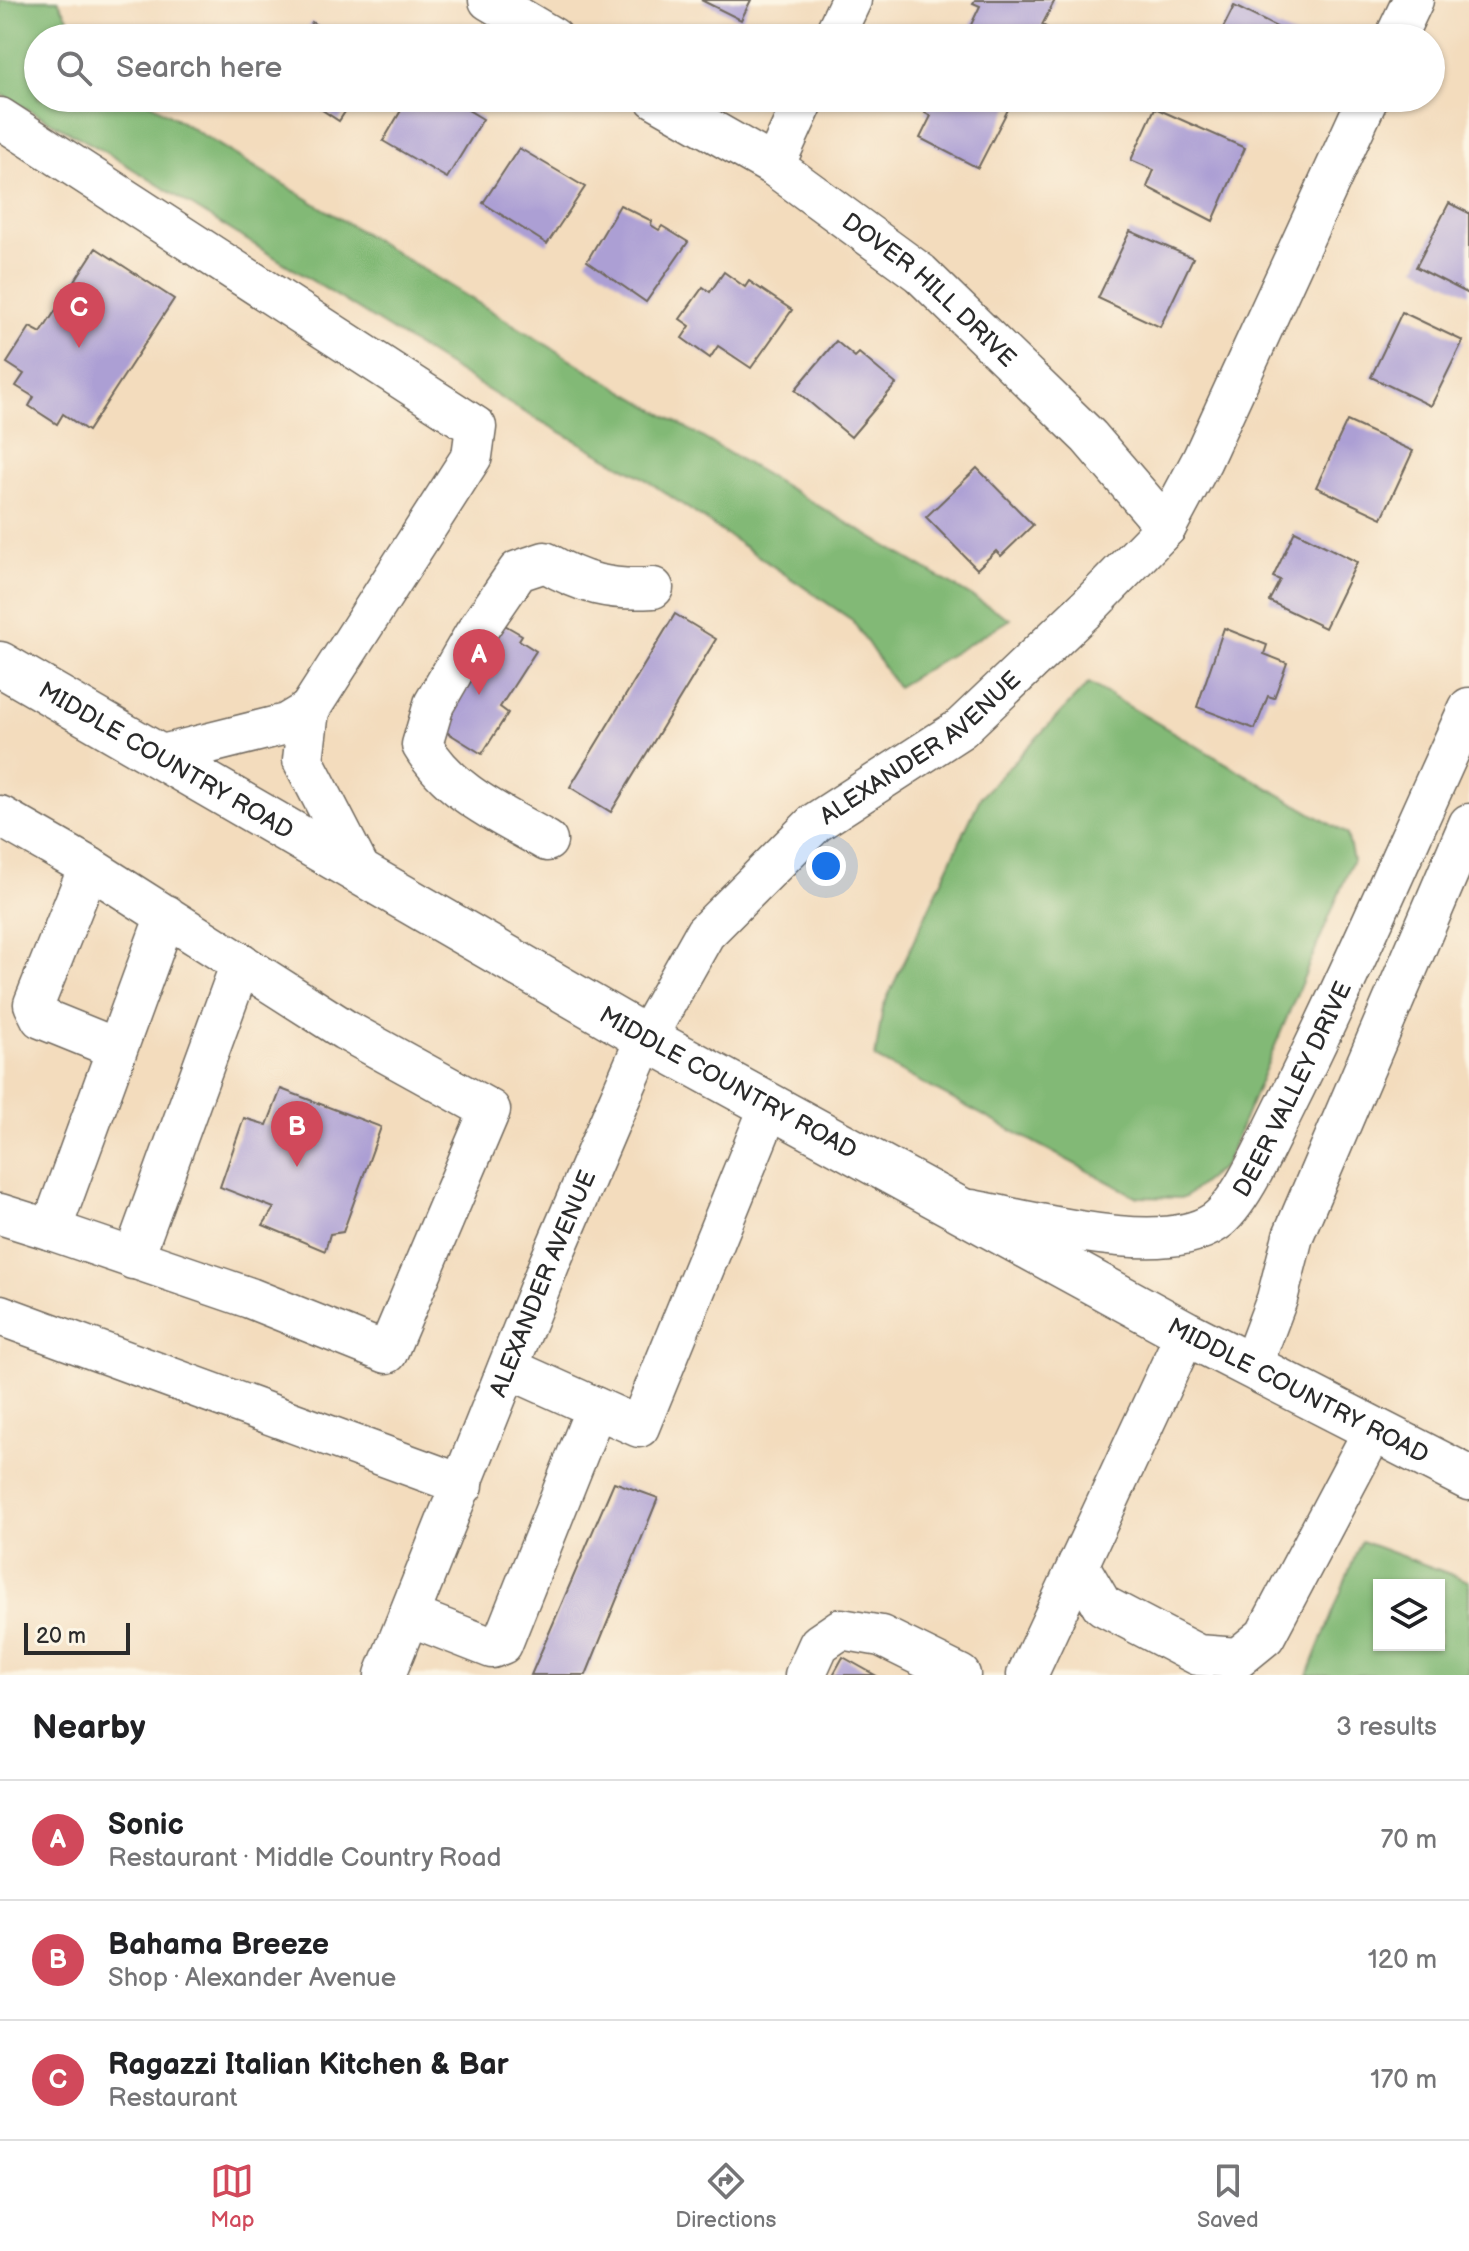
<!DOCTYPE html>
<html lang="en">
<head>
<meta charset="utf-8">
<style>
  :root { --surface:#fff; --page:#f6f6f6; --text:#202124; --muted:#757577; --line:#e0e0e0; --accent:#d1495b }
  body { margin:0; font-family:"Balsamiq Sans",sans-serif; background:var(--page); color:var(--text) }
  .controls { position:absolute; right:24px; bottom:24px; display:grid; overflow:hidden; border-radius:0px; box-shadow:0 2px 6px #0004 }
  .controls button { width:72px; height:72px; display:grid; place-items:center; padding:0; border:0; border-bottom:2px solid var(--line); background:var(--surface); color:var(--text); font:40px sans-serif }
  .scale { position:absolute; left:24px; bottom:20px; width:106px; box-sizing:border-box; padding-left:8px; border:4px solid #2b2b2b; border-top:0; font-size:22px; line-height:28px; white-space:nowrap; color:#2b2b2b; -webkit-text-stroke:6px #fcf5e5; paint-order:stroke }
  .you { position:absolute; left:826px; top:866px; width:28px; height:28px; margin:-20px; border:6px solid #fff; border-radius:50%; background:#1a73e8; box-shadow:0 0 0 12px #1a73e833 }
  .badge { display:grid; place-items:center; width:52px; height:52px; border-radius:50%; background:var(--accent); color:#fff; font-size:26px; font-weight:700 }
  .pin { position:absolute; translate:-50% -66px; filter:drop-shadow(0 2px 4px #0008) }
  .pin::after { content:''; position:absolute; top:42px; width:28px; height:24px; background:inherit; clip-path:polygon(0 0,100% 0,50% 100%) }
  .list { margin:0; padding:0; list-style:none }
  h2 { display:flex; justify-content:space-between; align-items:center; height:104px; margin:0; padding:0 32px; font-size:34px }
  h2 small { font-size:26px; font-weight:400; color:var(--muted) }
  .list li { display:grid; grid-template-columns:52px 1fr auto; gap:24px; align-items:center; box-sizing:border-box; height:120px; padding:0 32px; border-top:2px solid var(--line) }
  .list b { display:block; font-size:30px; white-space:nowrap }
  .list p { margin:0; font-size:26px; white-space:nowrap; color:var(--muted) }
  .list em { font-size:26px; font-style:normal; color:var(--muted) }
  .icon { flex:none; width:44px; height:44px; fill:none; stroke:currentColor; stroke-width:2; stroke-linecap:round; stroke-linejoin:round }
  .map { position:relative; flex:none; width:1469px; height:1675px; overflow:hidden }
  .search { position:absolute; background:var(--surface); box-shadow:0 2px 6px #0004; left:24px; right:24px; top:24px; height:88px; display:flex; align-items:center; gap:20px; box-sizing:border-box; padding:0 28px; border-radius:44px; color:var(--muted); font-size:30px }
  .sheet { height:464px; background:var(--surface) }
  nav { display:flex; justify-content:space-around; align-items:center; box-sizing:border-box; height:112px; border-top:2px solid var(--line); background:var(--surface); font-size:22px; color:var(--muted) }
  nav a { display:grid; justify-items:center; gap:4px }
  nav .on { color:var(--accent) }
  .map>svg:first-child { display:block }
  .forest { fill:#82b976; stroke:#567250; stroke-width:2; fill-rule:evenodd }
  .building { fill:#ac9fd4 }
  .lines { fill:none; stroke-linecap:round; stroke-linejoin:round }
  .minor-casing { stroke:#71695e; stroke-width:43 }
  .major-casing { stroke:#71695e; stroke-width:47 }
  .minor { stroke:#fff; stroke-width:40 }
  .major { stroke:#fff; stroke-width:44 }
  .labels { text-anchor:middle; stroke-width:8; stroke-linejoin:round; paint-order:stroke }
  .street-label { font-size:24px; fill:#2b2b2b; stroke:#fcf5e5 }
</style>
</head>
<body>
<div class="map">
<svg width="1469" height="1675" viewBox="0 0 1469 1675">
  <rect width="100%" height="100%" fill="#fcf5e5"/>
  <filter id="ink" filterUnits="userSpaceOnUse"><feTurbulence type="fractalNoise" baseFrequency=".0125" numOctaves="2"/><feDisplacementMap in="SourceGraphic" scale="16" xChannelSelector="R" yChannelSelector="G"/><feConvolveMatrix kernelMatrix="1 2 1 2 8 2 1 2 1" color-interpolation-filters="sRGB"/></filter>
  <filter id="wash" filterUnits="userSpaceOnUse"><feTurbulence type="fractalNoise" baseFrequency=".006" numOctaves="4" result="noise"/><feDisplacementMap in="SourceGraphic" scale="32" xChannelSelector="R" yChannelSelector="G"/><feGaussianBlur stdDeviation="1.8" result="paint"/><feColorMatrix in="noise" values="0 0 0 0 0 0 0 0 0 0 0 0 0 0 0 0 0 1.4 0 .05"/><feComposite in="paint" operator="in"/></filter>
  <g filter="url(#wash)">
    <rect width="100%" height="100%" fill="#f3dcbd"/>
    <g class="forest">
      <path d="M0,0H58L79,38H38V98H142L583,367L1010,619L897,687L852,620L642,477L515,407L104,151L0,94Z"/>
      <path d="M1089,683L1347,834L1353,860L1225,1165L1184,1198L1137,1197L875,1058L883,1007L981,796Z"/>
      <path d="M1361,1541L1469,1581V1675H1308ZM1439,1585V1645H1379V1585Z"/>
    </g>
    <g id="blocks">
      <g class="building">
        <path d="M701,0H751L741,20Z"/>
        <path d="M975,0H1055L1042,25L1067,38H987L969,29L980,6L973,3Z"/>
        <path d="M1234,6L1299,38H1218Z"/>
        <path d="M312,22L337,38H302Z"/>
        <path d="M304,98H354L339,121Z"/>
        <path d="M399,98H448L483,119L447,178L383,141L406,102Z"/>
        <path d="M932,98L1013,100L978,168L920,138L931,116L925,113Z"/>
        <path d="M1155,108L1245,148L1213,221L1147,187L1154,170L1131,160Z"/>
        <path d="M519,148L585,187L547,244L483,203Z"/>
        <path d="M1449,203L1469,213V294L1416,267Z"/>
        <path d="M620,205L652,221L651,225L659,230L662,226L688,242L646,302L587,261Z"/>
        <path d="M1130,231L1193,258L1160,327L1098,298Z"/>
        <path d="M96,248L174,299L88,431L63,414L57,424L29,406L34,397L16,386L24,374L7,363L30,327L41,333Z"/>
        <path d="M724,272L745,287L749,281L792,310L751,368L718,346L710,358L682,338L690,326L680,319L703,287L710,292Z"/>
        <path d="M1402,312L1463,341L1431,406L1371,377Z"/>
        <path d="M836,341L855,357L859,353L896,384L851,437L795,390Z"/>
        <path d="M1347,421L1413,451L1382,518L1316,487Z"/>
        <path d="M977,468L1033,525L1001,556L996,551L977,569L926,517Z"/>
        <path d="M1295,531L1357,562L1325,628L1269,601L1280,580L1273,577Z"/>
        <path d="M675,614L716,639L611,812L570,787Z"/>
        <path d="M503,624L522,635L519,640L536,651L500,707L508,713L482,754L437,726Z"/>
        <path d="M1224,628L1267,645L1264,654L1287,663L1274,698L1268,696L1255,729L1197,707Z"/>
        <path d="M281,1089L381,1127L343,1232L330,1234L325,1251L263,1225L274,1208L220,1187L244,1118L267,1125Z"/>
        <path d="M614,1482L658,1498L586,1675H531Z"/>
        <path d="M843,1657L875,1675H833Z"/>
      </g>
    </g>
  </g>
  <g filter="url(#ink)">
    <use href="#blocks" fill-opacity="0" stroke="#71695e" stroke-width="2"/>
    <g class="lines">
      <g class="minor-casing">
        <g id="minor">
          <path d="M489,0L553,38"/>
          <path d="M833,38L851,0"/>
          <path d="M1395,38L1413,0"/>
          <path id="s1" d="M655,98L774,166L920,273L1089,437L1166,527"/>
          <path d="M0,118L476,427L472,456L309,710"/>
          <path d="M774,166L805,98"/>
          <path d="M158,756L286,724L309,710L303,760L362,874"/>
          <path d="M0,816L89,867L345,1030L490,1110L387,1353L250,1298L51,1230L166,915"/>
          <path d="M547,841C500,814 450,793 422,745L434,704L474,635L518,571L545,562C583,584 610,591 653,588"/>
          <path d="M89,867L34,1004L41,1018L115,1048"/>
          <path id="s2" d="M971,1210C1032,1221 1162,1258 1215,1222C1240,1205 1267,1143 1281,1115C1348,981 1407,843 1469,708"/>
          <path d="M0,1214L51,1230"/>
          <path d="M133,1259L241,963"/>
          <path d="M0,1315L463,1485"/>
          <path d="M1252,1365L1277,1299L1293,1236L1469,824"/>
          <path d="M508,1368L639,1427L770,1106"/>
          <path d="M1078,1564L1102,1605L1198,1655L1238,1658L1265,1636L1375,1428"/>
          <path d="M410,1616L492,1648L502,1644L596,1408"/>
          <path id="s3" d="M385,1675L550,1262L617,1105L646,1038L705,933L815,823L960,729L1089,606L1166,527L1202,460L1368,98"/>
          <path d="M805,1675L819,1644L841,1629L881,1636L960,1675"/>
          <path d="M1027,1675L1186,1333"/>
        </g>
      </g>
      <g class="major-casing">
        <g id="major">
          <path id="s4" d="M0,664L646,1038L1186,1333L1469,1478"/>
        </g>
      </g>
      <use href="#minor" class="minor"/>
      <use href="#major" class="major"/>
    </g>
  </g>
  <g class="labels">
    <g class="street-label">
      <text dy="8" stroke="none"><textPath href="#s1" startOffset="336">DOVER HILL DRIVE</textPath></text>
      <text dy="8" stroke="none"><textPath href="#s3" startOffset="1094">ALEXANDER AVENUE</textPath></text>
      <text dy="8" stroke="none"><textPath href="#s4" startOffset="192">MIDDLE COUNTRY ROAD</textPath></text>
      <text dy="8" stroke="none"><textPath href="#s4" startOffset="840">MIDDLE COUNTRY ROAD</textPath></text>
      <text dy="8" stroke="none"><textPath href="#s2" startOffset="404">DEER VALLEY DRIVE</textPath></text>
      <text dy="8" stroke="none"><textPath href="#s3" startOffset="422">ALEXANDER AVENUE</textPath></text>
      <text dy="8" stroke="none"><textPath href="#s4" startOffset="1488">MIDDLE COUNTRY ROAD</textPath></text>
    </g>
  </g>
</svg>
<div class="controls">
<button><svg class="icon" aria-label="layers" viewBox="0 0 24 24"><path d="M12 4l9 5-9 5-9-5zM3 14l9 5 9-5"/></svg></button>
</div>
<div class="scale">20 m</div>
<div class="you"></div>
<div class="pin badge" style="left:479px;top:695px">A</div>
<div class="pin badge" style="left:297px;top:1167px">B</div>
<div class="pin badge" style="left:79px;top:348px">C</div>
<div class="search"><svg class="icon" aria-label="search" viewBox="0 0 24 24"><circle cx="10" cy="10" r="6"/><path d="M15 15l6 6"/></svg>Search here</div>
</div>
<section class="sheet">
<h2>Nearby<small>3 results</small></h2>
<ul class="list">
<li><span class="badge">A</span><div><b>Sonic</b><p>Restaurant · Middle Country Road</p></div><em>70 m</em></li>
<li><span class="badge">B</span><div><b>Bahama Breeze</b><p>Shop · Alexander Avenue</p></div><em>120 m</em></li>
<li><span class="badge">C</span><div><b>Ragazzi Italian Kitchen &amp; Bar</b><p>Restaurant</p></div><em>170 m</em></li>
</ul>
</section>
<nav>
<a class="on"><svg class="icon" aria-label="map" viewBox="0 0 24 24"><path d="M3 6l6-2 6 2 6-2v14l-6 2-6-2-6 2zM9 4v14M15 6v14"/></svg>Map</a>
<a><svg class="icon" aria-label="directions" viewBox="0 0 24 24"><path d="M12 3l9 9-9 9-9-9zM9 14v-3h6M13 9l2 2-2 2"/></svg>Directions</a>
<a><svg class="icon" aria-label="saved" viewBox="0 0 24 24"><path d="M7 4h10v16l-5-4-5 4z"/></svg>Saved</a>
</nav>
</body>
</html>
